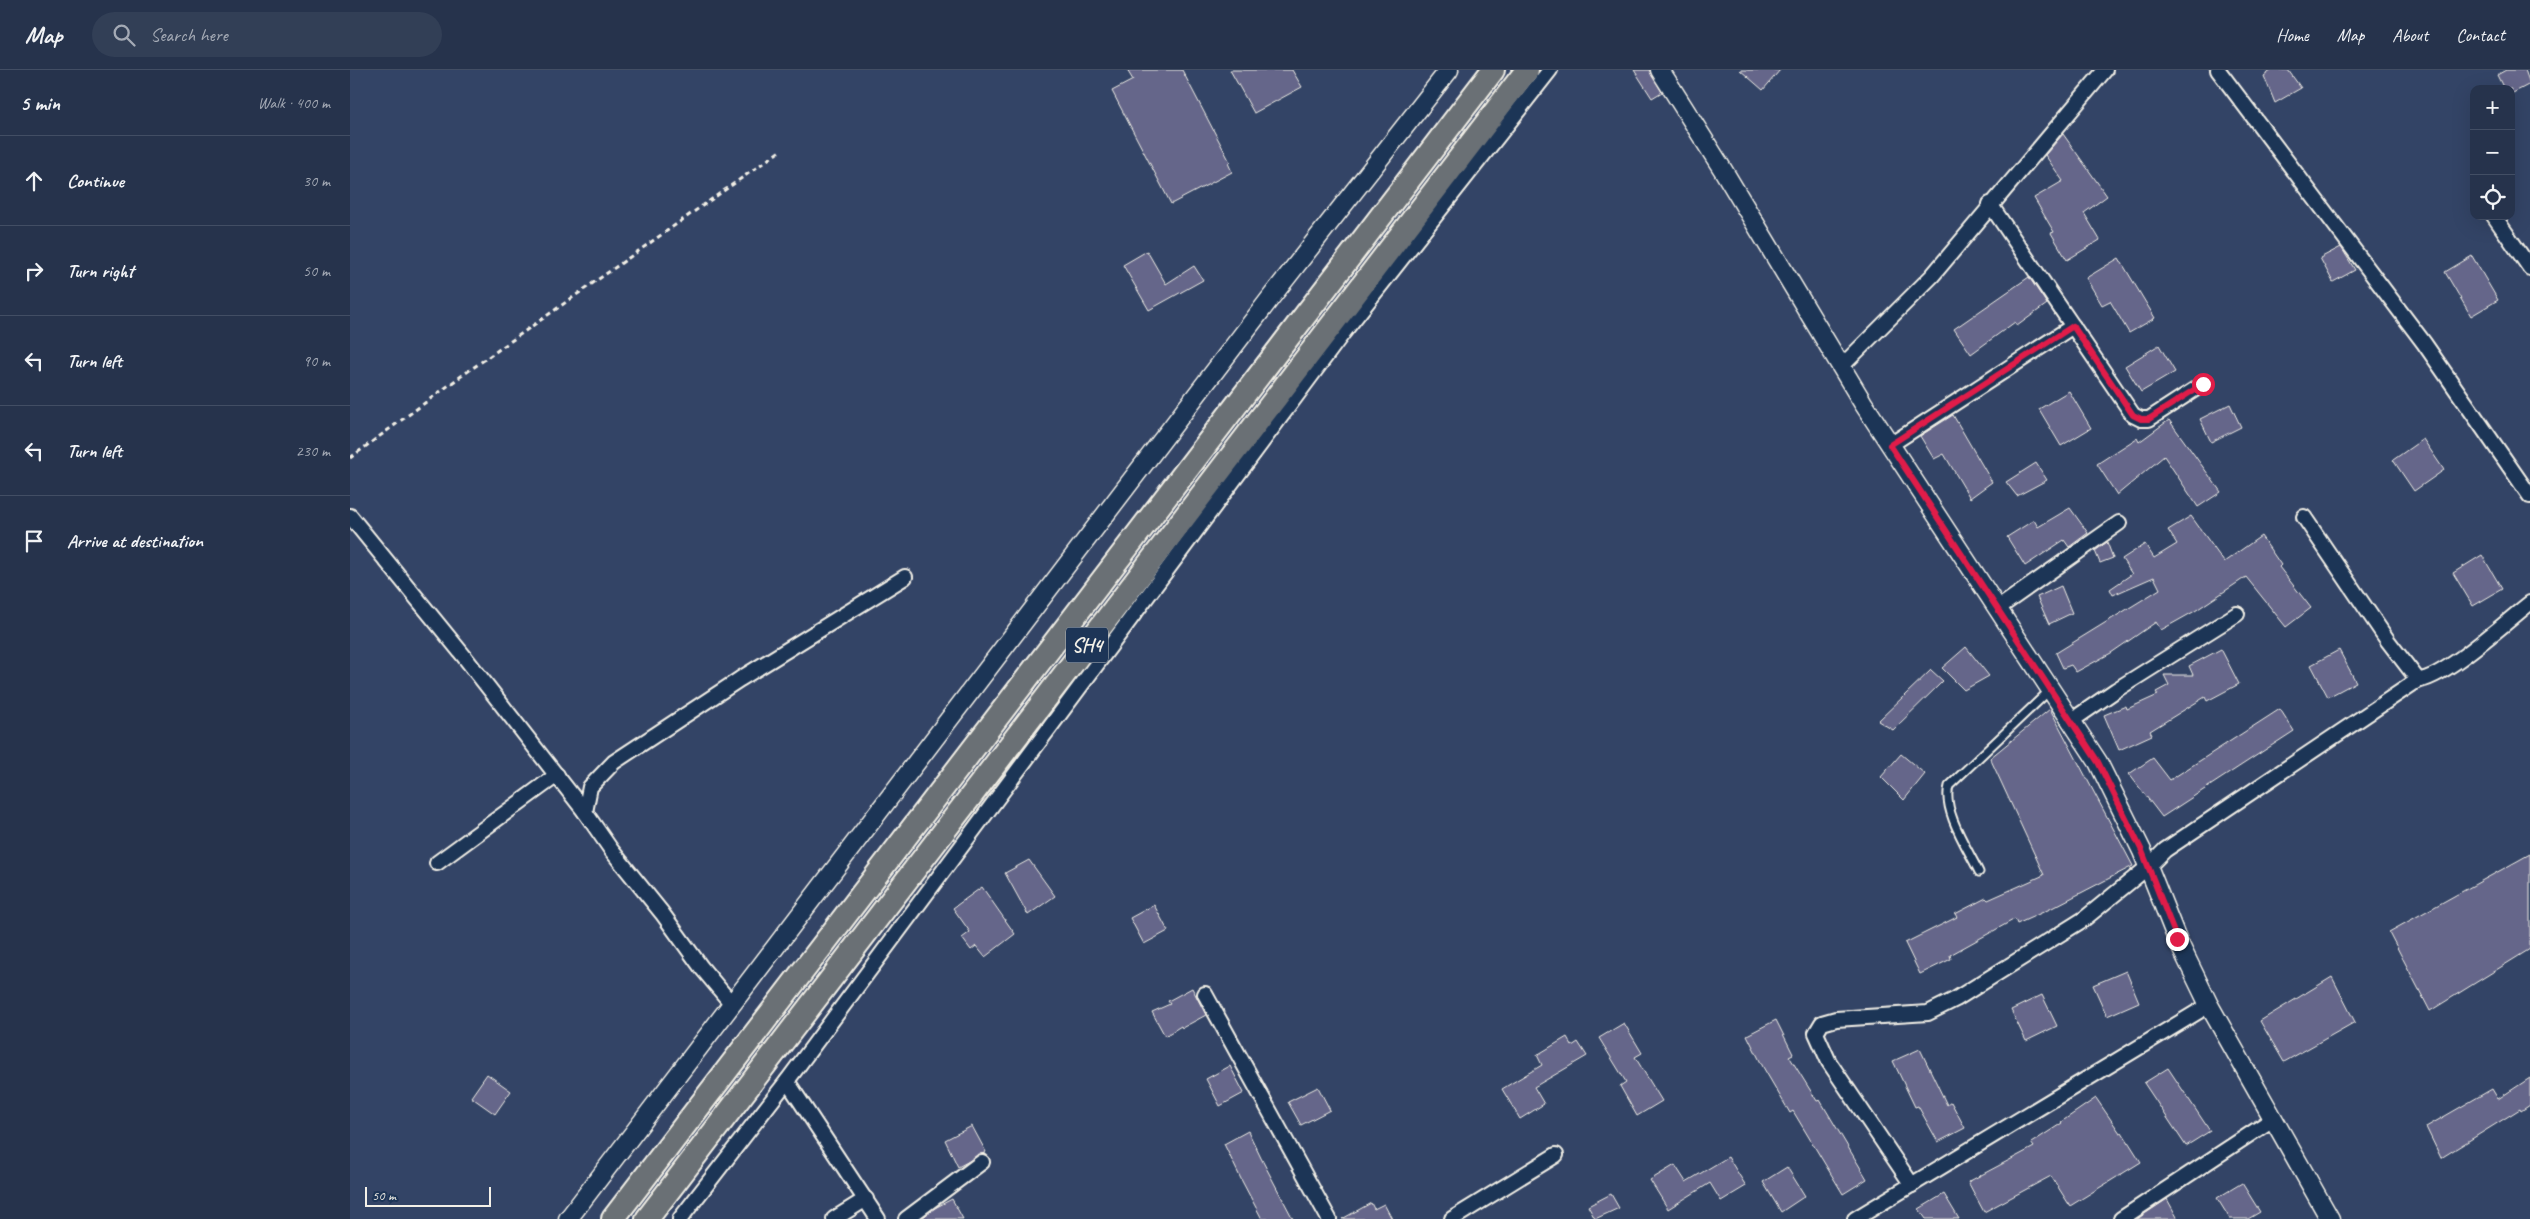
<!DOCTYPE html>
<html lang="en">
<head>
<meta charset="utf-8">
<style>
  :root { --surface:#26334c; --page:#323f56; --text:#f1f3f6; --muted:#a4aab5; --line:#424e64 }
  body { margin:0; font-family:Caveat,sans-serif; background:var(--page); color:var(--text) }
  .controls { position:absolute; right:15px; top:15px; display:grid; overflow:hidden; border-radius:10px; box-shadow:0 5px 20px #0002 }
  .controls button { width:45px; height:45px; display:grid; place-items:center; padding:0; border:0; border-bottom:1px solid var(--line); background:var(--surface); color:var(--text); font:25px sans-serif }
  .scale { position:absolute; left:15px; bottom:12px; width:126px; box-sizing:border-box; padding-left:5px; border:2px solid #f4f1e8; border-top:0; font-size:14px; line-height:18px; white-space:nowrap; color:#f4f1e8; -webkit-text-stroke:4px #1d3557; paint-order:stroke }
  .stop { position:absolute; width:15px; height:15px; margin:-11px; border:4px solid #e11d48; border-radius:50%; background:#fff }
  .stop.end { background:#e11d48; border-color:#fff; box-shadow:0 1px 5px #0008 }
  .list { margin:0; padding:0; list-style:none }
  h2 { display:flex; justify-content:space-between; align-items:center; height:65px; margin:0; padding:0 20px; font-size:21px }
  h2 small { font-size:16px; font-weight:400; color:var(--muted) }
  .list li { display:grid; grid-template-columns:32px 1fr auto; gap:15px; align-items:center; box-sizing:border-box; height:90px; padding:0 20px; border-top:1px solid var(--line) }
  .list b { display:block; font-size:19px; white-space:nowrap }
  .list em { font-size:16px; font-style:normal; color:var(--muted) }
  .icon { flex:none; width:28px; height:28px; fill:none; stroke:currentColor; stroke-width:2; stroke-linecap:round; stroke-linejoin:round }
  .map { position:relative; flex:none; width:2180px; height:1149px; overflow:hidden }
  header { display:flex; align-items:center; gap:30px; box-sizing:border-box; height:70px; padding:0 25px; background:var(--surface); border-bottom:1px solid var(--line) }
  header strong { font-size:24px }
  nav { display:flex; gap:28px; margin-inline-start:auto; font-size:18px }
  .search { width:350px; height:45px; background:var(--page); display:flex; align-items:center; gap:12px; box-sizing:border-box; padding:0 18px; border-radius:28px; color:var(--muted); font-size:19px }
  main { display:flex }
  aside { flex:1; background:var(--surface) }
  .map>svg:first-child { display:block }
  .building { fill:#65668a; stroke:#f4f1e8 }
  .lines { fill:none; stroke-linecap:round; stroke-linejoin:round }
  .service-casing { stroke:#f4f1e8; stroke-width:11 }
  .minor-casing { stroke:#f4f1e8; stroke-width:18 }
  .tertiary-casing { stroke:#f4f1e8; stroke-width:21 }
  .trunk-casing { stroke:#f4f1e8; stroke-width:26 }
  .path { stroke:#f4f1e8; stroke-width:3; stroke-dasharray:5 4; stroke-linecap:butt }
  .service { stroke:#1d3557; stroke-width:7 }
  .minor { stroke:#1d3557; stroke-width:14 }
  .tertiary { stroke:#1d3557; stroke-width:18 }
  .trunk { stroke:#6a7074; stroke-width:22 }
  .route { stroke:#e11d48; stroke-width:6 }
  .labels { text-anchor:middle; stroke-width:4; stroke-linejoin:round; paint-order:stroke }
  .shield { fill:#1d3557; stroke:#b4b9bc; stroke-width:1 }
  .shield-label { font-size:20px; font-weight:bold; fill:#f4f1e8 }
</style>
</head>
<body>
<header>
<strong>Map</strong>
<div class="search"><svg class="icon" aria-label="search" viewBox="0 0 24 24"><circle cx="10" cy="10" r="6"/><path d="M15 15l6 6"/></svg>Search here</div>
<nav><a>Home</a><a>Map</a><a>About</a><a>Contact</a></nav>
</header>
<main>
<aside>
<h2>5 min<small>Walk · 400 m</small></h2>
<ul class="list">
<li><svg class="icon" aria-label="ahead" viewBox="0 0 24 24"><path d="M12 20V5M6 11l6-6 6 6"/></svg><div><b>Continue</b></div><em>30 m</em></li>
<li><svg class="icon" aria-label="right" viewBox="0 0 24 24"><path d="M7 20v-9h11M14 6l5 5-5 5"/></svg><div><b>Turn right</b></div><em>50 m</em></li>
<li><svg class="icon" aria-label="left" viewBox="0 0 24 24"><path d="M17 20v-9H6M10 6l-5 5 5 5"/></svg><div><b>Turn left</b></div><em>90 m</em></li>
<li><svg class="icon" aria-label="left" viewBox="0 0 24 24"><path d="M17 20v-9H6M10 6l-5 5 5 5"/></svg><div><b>Turn left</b></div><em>230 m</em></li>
<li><svg class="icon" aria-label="arrive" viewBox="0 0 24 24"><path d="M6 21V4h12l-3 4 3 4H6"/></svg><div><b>Arrive at destination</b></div></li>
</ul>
</aside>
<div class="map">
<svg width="2180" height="1149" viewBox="0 0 2180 1149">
  <rect width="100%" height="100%" fill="#346"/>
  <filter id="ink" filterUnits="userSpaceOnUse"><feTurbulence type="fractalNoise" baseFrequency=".02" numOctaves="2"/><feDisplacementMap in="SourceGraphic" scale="10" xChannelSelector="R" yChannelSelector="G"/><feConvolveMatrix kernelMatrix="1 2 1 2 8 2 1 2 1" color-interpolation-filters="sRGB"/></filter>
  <g filter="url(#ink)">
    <g class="building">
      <path d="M777,0H832L880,92L878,93L882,102L821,134L762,21L783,10Z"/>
      <path d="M880,0H942L952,17L904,43Z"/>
      <path d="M1284,0H1299L1312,22L1302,28Z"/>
      <path d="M1390,0H1430L1413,20Z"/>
      <path d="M1922,0H1938L1951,18L1925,33L1914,6Z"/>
      <path d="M2156,0H2175L2180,14L2161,24V19H2154L2147,5Z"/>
      <path d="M1713,64L1757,126L1734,143L1750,170L1717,190L1701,163L1704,162L1684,128L1713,111L1695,85Z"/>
      <path d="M1991,177L2005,200L1983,212L1970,188Z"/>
      <path d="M797,181L816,214L844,196L853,210L799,240L773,195Z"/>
      <path d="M2122,186L2148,230L2121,246L2095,202Z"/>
      <path d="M1769,188L1805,248L1779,263L1760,231L1752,235L1736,208Z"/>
      <path d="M1679,207L1697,234L1667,256L1665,252L1621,284L1604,259Z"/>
      <path d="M1809,275L1825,302L1791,322L1775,296Z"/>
      <path d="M1719,321L1741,358L1711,376L1689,339Z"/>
      <path d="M1880,334L1891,357L1861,372L1850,349Z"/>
      <path d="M1603,345L1642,412L1620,428L1594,384L1584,389L1570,366Z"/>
      <path d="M1819,350L1871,422L1848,437L1814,386L1767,425L1747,394L1787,368L1789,372Z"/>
      <path d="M2073,369L2094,400L2064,421L2043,390Z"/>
      <path d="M1686,393L1697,410L1667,426L1656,412Z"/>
      <path d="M1720,438L1738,463L1719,477L1714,470L1675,496L1657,467L1684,450L1688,457Z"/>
      <path d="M1841,446L1874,492L1911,466L1931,495L1929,497L1961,538L1936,557L1896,507L1845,541L1811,560L1806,552L1761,583L1726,602L1721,595L1713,598L1706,583L1810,519L1804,507L1763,525L1760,519L1782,504L1772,489L1795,474L1804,488L1827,474L1818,460Z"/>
      <path d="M1757,472L1763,488L1750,493L1745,481Z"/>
      <path d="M2132,485L2152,519L2123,536L2103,503Z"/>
      <path d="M1711,516L1722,543L1699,554L1687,527Z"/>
      <path d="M1616,577L1639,606L1614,620L1592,598Z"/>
      <path d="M1871,579L1889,614L1857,631L1855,627L1800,661L1802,665L1769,680L1754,645L1776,636L1777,639L1808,625L1806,622L1819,615L1814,605H1843L1839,596Z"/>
      <path d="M1989,580L2006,612L1978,627L1961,595Z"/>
      <path d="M1581,600L1593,611L1543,660L1528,651Z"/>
      <path d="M1700,639L1783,796L1700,839L1667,854L1665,849L1600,885L1601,889L1570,904L1555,873L1607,847L1605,844L1636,828L1638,830L1694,805L1640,688Z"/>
      <path d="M1930,639L1944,661L1812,747L1779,704L1803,688L1820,710Z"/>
      <path d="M1551,684L1575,704L1554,730L1531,707Z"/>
      <path d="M2180,784V879L2080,941L2039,862Z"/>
      <path d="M679,790L705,826L678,845L655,803Z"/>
      <path d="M632,817L665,864L635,887L626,876L621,880L612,868L620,862L603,838Z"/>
      <path d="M804,835L818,861L794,874L780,848Z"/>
      <path d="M1776,901L1789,932L1757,946L1743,915Z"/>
      <path d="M1982,907L2005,952L1934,992L1910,951Z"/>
      <path d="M842,918L856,945L832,958L831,956L815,966L802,942L820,934L818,931Z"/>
      <path d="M1692,925L1707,956L1676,971L1661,940Z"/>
      <path d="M1426,950L1443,984L1439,986L1467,1031L1470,1030L1517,1109L1493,1124L1443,1041L1440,1043L1413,997L1397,965Z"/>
      <path d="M1274,953L1292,983L1285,987L1312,1031L1287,1046L1270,1016L1276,1012L1249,968Z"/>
      <path d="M1217,967L1222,976L1228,972L1237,986L1184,1017L1194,1034L1170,1049L1152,1019L1192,995L1187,985Z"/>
      <path d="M1570,979L1597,1035L1601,1032L1615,1058L1588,1072L1568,1036L1565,1037L1543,991Z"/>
      <path d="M880,996L894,1023L870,1036L856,1009Z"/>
      <path d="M1818,998L1860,1061L1836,1076L1794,1013Z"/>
      <path d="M137,1004L161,1021L145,1044L121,1027Z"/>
      <path d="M2180,1008V1035L2171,1041L2170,1039L2091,1088L2076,1057L2142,1019L2148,1029Z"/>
      <path d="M968,1017L980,1040L951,1055L938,1032Z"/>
      <path d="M1746,1028L1770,1063L1772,1062L1791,1092L1720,1136L1701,1106L1634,1142L1618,1112L1684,1077L1681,1073L1712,1053L1711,1052Z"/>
      <path d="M622,1056L636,1082L608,1097L595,1070Z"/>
      <path d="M898,1061L911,1088L943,1149H912L892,1111L874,1074Z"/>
      <path d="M1378,1087L1396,1116L1371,1131L1360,1113L1318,1139L1300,1110L1325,1095L1336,1112Z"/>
      <path d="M1437,1097L1455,1126L1431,1142L1413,1112Z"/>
      <path d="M1892,1113L1910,1142L1898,1149H1880L1867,1128Z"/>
      <path d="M1261,1124L1269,1138L1245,1149L1238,1136Z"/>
      <path d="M1594,1124L1609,1149H1576L1569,1139Z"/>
      <path d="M602,1129L613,1149H571L583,1139Z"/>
      <path d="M1817,1129L1828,1149H1787Z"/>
      <path d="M1021,1133L1024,1139L1034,1134L1042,1149H992Z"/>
    </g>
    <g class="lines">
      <g class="service-casing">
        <path id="service" d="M1629,802C1618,779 1592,741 1599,716L1700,620"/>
      </g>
      <g class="minor-casing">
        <g id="minor">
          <path d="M1868,0L2074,273L2180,426"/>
          <path d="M1640,134L1783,345L1791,349H1799L1853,314"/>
          <path d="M2144,146L2180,198"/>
          <path d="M1491,297L1582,206L1755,0"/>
          <path d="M1540,375L1723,256"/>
          <path d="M0,446L113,585L235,742L262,781L312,843L351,897L381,933"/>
          <path d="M1954,447L2038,571L2068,610C2092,610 2158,550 2180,533"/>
          <path d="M1647,539L1769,453"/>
          <path d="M1721,651L1766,620L1887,544"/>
          <path d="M235,742L240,717L264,692L390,609L555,507"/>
          <path d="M87,793L207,705"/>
          <path d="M855,924L979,1149"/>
          <path d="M437,1011L528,1149"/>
          <path d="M1562,1115L1479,992L1466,963L1472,953L1486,949L1578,943L1606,929L1734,849L1798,797L1815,780L2068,610"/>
          <path d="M330,1149L437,1011L993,263L1200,0"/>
          <path d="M484,1149L516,1129"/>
          <path d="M556,1149L632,1092"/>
          <path d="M1102,1149L1206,1085"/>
          <path d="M1505,1149L1859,935"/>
          <path d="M1771,1149L1923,1049"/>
        </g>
      </g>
      <g class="tertiary-casing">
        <g id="tertiary">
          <path d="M1310,0L1373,100L1513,333L1748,692L1792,781L1827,869L1859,935L1980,1149"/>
          <path d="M218,1149L922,226L1099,0"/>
        </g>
      </g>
      <g class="trunk-casing">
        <g id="trunk">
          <path d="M263,1149L1143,0"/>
          <path d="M297,1149L1177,0"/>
        </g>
      </g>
      <path class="path" d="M0,388L110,307L430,81"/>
      <use href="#service" class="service"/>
      <use href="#minor" class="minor"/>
      <use href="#tertiary" class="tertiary"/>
      <use href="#trunk" class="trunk"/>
    </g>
  </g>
  <g class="lines" filter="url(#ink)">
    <path class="route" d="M1827,869L1792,781L1748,692L1540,375L1723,256L1783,345L1791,349H1799L1853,314"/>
  </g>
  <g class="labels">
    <rect class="shield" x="716" y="557.5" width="42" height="35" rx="4"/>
    <g class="shield-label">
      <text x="737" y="582">SH4</text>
    </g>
  </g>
</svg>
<div class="controls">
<button>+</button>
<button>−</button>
<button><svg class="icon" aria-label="locate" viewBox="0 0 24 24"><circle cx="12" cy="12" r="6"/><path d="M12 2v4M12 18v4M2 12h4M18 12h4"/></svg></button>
</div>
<div class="scale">50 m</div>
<div class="stop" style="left:1853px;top:314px"></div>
<div class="stop end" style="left:1827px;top:869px"></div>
</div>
</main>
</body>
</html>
